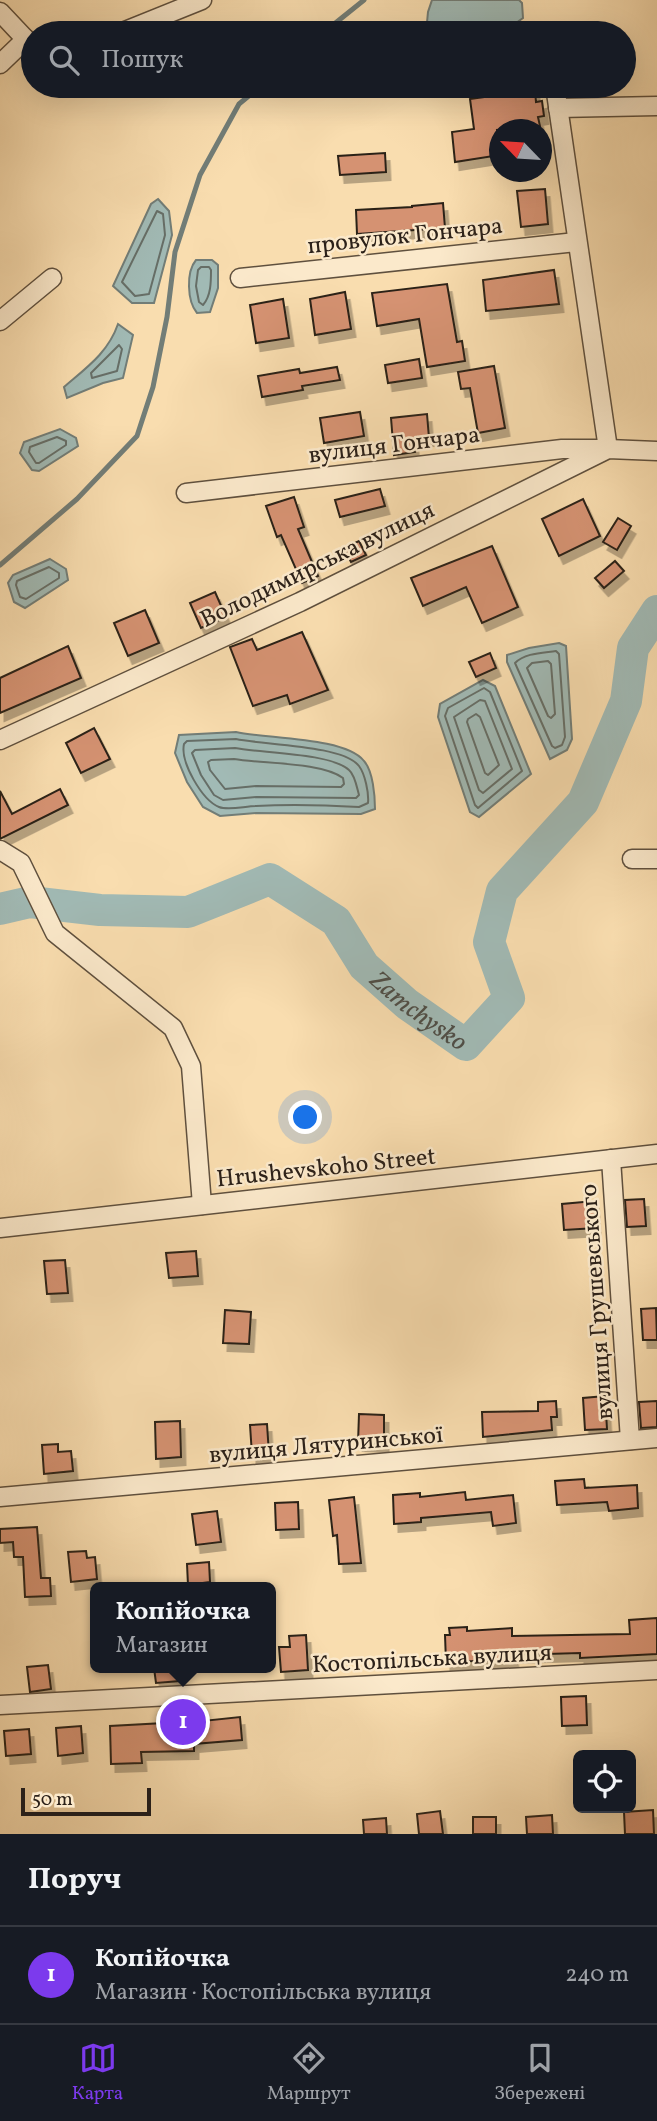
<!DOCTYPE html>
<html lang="uk">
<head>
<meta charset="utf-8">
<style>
  :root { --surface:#171b24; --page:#242831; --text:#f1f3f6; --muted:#9ea1a6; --line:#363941; --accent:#7c3aed }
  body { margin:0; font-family:Vollkorn,serif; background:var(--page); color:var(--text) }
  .controls { position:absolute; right:21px; bottom:21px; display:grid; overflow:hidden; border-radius:10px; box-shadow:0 7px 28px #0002 }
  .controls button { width:63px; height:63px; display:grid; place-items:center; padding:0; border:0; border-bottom:2px solid var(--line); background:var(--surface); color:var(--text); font:35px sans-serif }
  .compass { position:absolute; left:489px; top:119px; width:63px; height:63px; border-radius:50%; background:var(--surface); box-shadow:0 7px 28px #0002; rotate:295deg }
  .scale { position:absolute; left:21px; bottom:18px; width:130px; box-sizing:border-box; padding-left:7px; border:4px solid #2c2119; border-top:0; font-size:19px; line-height:24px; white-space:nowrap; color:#2c2119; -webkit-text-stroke:5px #fbe9cb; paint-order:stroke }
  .you { position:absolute; left:306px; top:1118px; width:24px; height:24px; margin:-18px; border:5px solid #fff; border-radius:50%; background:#1a73e8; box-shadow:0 0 0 10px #1a73e833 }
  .badge { display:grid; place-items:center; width:46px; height:46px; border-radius:50%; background:var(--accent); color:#fff; font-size:23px; font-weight:700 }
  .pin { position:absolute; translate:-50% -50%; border:4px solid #fff; box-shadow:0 2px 7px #0006 }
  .popup { position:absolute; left:90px; top:1582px; width:186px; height:91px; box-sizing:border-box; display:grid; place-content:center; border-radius:10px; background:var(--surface); filter:drop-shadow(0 2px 5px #0005); font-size:23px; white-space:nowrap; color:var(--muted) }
  .popup b { font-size:26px; color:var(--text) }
  .popup::after { content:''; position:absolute; left:50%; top:100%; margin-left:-14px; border:14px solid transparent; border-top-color:var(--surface) }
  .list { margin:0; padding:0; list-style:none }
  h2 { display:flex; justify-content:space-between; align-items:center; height:91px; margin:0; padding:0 28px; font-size:30px }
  h2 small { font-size:23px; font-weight:400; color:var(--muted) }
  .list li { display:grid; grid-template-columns:46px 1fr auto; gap:21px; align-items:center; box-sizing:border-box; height:98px; padding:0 28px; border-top:2px solid var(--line) }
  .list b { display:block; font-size:26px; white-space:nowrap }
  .list p { margin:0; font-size:23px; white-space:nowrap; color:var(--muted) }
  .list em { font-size:23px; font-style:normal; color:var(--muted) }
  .icon { flex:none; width:38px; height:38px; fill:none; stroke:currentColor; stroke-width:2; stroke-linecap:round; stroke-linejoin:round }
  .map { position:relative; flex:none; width:657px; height:1834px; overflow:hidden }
  .search { position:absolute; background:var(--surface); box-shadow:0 7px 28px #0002; left:21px; right:21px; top:21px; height:77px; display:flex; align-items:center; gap:18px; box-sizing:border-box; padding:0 24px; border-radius:38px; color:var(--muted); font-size:26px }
  .sheet { height:189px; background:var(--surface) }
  nav { display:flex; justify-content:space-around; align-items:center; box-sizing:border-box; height:98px; border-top:2px solid var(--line); background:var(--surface); font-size:19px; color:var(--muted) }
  nav a { display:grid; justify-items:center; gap:4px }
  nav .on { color:var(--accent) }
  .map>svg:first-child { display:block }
  .water { fill:#a1bab5; stroke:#727d77; stroke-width:2 }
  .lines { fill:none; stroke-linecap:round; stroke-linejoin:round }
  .shore { stroke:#666e67; stroke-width:2 }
  .stream { stroke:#727d77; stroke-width:5 }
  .river { stroke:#a1bab5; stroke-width:32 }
  .building { fill:#d59272; stroke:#2c2119; stroke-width:2; filter:url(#shadow) }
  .minor-casing { stroke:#5f503e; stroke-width:21 }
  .minor { stroke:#fbe9cb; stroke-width:18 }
  .labels { text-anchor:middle; stroke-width:5; stroke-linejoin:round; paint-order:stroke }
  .street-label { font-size:24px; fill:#2c2119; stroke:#fbe9cb }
  .water-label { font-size:26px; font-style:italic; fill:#4f4f48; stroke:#fbe9cb }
</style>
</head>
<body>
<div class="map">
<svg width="657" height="1834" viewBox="0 0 657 1834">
  <defs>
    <filter id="shadow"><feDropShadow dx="4.5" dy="8" stdDeviation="0" flood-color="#0004"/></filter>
  </defs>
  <rect width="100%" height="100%" fill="#f9ddaf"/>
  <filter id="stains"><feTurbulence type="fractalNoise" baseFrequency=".00286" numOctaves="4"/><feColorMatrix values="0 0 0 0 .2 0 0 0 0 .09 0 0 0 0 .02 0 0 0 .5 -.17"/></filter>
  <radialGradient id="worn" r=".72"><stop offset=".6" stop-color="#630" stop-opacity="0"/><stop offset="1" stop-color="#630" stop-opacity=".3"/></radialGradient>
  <g class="water">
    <path d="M432,0H519L522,3L523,18L502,33H426L428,12Z"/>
    <path d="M158,199L169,211L172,235L154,303H132L113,286L151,204Z"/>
    <path d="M196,260H212L218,265V288L210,312L197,313C187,301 186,272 196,260Z"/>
    <path d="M118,324L133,335L123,378L103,383L67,398L64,387C86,368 108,353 118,324Z"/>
    <path d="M60,429L76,438L78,446L39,471L32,470L20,453L24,442Z"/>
    <path d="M50,559L66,569L68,580L25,608L14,602L8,583L13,575Z"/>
    <path d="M559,643L566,646L572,739L567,750L550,759L507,662V655L529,648Z"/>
    <path d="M483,680L495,686L531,774L479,817L470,812L438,717L440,704Z"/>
    <path d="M236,732C267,739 345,737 364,761C373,771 375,796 375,809L361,814L256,813L220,816L203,807L187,782L175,753L179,735Z"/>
  </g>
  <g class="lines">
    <g class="shore">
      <path d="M157,211L163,214L165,235L149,294L135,296L122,282Z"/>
      <path d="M201,267H209L211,270C211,282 211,296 203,305L199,302L196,286L198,270Z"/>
      <path d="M119,345L122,349L117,371L92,378L91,373Z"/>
      <path d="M57,437L66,441V445L39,463H36L29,452L30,447Z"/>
      <path d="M49,567L59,573V578L26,599L20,597L16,585L17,581Z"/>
      <path d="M556,651L559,654L565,737L562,745L555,748L552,746L515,663C525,653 542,653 556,651Z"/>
      <path d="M548,661L551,664L555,714L551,718L548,716L527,668L532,663Z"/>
      <path d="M484,688L490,692L522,771L478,808L475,805L445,716L448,708Z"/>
      <path d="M480,700L485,701L512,769L483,793L479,790L454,717Z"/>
      <path d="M476,714L480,717L499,765L488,775L485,773L467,722L468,719Z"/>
      <path d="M236,739C263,745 343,745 359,766C365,774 369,793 368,803L359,807C325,805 290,804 256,806C245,806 229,811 219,807C202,800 180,762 184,744L187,741Z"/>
      <path d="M235,748C261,753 331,753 349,770C355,775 357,788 359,795L356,798L256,797L223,800L214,795L201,775L192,753L195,750Z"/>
      <path d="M234,759C263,764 321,762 343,778L344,784L341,787L256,786L225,789L210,770L208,762L211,760Z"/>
    </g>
    <g class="stream">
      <path d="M323,33L364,0"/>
      <path d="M0,565L77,499L137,436L153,387L167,317L175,252L200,175L239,104L261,86"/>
    </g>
    <path class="river" id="s1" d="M0,909L30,902L100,910L188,912L270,879L336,921L364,966L407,1004L466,1045L509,998L489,942L502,891L583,802L626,701L633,648L657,611"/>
  </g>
  <g class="building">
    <path d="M535,90L536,102L542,101L544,116L538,117L540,126L497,130L500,155L455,162L452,132L474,129L470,99Z"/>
    <path d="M385,153L386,172L340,175L338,156Z"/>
    <path d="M545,189L548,224L521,227L517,191Z"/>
    <path d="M443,203L445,228L357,234L356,210L412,207V206Z"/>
    <path d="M554,270L559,304L486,311L483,280Z"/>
    <path d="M447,284L457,342L462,341L465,361L427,367L419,319L377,326L372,293Z"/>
    <path d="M345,292L351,329L315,335L310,299Z"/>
    <path d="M283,299L289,338L256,343L250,305Z"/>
    <path d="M419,359L422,378L388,383L385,365Z"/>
    <path d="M494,366L505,428L478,433L470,388L461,389L458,372Z"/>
    <path d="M337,367L340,380L302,386L303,390L262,397L258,376L299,369L300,373Z"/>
    <path d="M360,412L364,436L324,443L320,418Z"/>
    <path d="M427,414L429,438L413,439L415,452L394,455L391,418Z"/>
    <path d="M380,489L385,506L340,517L335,500Z"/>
    <path d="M294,497L304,527L298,529L318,576L302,583L281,535L277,537L266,506Z"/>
    <path d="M583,499L600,536L559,556L542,519Z"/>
    <path d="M618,518L631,526L617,550L603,542Z"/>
    <path d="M359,541L366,555L351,562L344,548Z"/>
    <path d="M492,546L518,607L482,623L466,587L423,606L411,578Z"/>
    <path d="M615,561L624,571L604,588L595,578Z"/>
    <path d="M215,592L226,617L201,628L190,603Z"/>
    <path d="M145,610L159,643L128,656L114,623Z"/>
    <path d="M302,632L328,690L290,704L287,695L253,706L230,647L252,639L257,650Z"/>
    <path d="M68,646L81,678L0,713V678Z"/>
    <path d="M490,653L496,668L476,677L469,662Z"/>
    <path d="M94,728L110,759L81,773L66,743Z"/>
    <path d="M60,789L68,805L0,839V791L12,814Z"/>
    <path d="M644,1199L646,1226L627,1227L625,1200Z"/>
    <path d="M594,1201L596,1228L564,1230L562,1204Z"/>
    <path d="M196,1251L198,1276L169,1278L166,1253Z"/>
    <path d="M65,1260L68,1293L47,1294L44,1261Z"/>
    <path d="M656,1308L657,1340H643L641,1309Z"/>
    <path d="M225,1310L251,1312L249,1344L223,1343Z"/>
    <path d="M605,1396L607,1429L585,1430L583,1398Z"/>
    <path d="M556,1401L557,1417H551L552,1430L483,1437L482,1412L538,1411V1402Z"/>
    <path d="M657,1401V1427L641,1428L639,1402Z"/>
    <path d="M359,1414L384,1415V1444L358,1443Z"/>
    <path d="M180,1421L181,1457L156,1459L155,1422Z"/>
    <path d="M267,1424L269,1454L252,1455L250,1425Z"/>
    <path d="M58,1444V1452L71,1451L73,1471L44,1474L42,1445Z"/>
    <path d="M584,1479L585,1488L637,1485L638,1508L609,1511L607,1502L557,1505L555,1481Z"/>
    <path d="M465,1492L466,1500L513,1495L516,1523L493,1526L491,1512L421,1518V1522L394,1524L393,1495L420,1493V1497Z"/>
    <path d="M354,1497L361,1563L339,1564L337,1535L333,1536L329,1500Z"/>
    <path d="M298,1502L299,1529L276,1530L275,1503Z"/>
    <path d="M217,1511L221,1542L196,1545L192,1514Z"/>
    <path d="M37,1527L41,1578H50L51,1596L25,1597L23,1557H14L13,1542L0,1543V1529Z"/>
    <path d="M86,1551L87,1558L95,1557L97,1579L71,1582L68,1552Z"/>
    <path d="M209,1562L210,1582L188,1585L187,1564Z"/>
    <path d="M657,1618V1654L580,1658V1653L513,1655L514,1660L446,1662L445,1635H450L449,1628L467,1627V1631L512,1628V1636L630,1634L629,1620Z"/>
    <path d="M306,1635L308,1670L281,1672L279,1647H290L289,1636Z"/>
    <path d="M48,1665L51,1689L30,1692L27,1667Z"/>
    <path d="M154,1668H179L180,1681L156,1683Z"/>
    <path d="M586,1696L587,1725L562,1726L561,1697Z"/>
    <path d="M240,1717L242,1740L194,1744V1751L141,1752L142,1763L111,1764L110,1726L164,1723V1720L194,1719V1722Z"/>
    <path d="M81,1726L83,1753L58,1756L56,1728Z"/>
    <path d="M29,1729L31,1754L6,1756L4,1731Z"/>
    <path d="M653,1810L654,1834H625L624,1812Z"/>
    <path d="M440,1811L443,1834H419L417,1814Z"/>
    <path d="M552,1815L553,1834H527L526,1817Z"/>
    <rect x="473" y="1817" width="23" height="17"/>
    <path d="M386,1818L387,1834H364L363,1820Z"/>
  </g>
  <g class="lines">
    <g class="minor-casing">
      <g id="minor">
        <path d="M0,12L33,47"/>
        <path d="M120,33L202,0"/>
        <path d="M0,64L26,39"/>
        <path d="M558,108L657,106"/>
        <path d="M240,278L576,242"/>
        <path d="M0,321L52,278"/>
        <path d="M186,493L562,449H608L555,86"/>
        <path d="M0,740L300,602L608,449L657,451"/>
        <path d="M0,850L21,863L55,933L173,1028L191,1066L202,1205"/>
        <path d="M632,859H657"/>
        <path d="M611,1159L630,1440"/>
        <path d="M0,1228L657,1154"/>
        <path d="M0,1497L657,1438"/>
        <path d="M0,1705L657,1670"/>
      </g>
    </g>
    <use href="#minor" class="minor"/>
  </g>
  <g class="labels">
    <g class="street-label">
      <text transform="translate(405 235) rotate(-6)" y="8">провулок Гончара</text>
      <text transform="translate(394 444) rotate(-7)" y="8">вулиця Гончара</text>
      <text transform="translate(317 564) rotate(-26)" y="8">Володимирська вулиця</text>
      <text transform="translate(326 1167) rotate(-6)" y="8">Hrushevskoho Street</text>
      <text transform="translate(596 1302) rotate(-94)" y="8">вулиця Грушевського</text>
      <text transform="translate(326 1444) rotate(-5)" y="8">вулиця Лятуринської</text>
      <text transform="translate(432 1658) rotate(-3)" y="8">Костопільська вулиця</text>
    </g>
    <g class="water-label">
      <text dy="9" stroke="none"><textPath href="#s1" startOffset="480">Zamchysko</textPath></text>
    </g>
  </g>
  <rect width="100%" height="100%" filter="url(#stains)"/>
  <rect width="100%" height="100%" fill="url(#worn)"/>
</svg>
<div class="controls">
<button><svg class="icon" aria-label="locate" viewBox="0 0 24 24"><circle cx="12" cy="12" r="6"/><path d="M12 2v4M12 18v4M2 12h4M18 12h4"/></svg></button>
</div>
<svg class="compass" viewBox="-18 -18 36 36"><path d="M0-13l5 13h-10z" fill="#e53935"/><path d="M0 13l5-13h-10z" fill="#9ea1a6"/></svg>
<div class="scale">50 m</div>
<div class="you"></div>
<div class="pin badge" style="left:183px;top:1722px">1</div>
<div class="popup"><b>Копійочка</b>Магазин</div>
<div class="search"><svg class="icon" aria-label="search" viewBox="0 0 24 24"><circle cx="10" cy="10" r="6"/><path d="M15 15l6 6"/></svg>Пошук</div>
</div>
<section class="sheet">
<h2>Поруч<small></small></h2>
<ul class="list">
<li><span class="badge">1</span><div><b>Копійочка</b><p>Магазин · Костопільська вулиця</p></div><em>240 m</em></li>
</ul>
</section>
<nav>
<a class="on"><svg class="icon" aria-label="map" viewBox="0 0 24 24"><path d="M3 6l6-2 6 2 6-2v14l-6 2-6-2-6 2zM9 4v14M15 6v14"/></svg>Карта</a>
<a><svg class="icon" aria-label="directions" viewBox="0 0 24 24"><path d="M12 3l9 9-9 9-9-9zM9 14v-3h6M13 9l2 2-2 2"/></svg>Маршрут</a>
<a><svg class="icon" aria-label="saved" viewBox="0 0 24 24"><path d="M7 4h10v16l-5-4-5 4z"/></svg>Збережені</a>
</nav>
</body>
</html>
